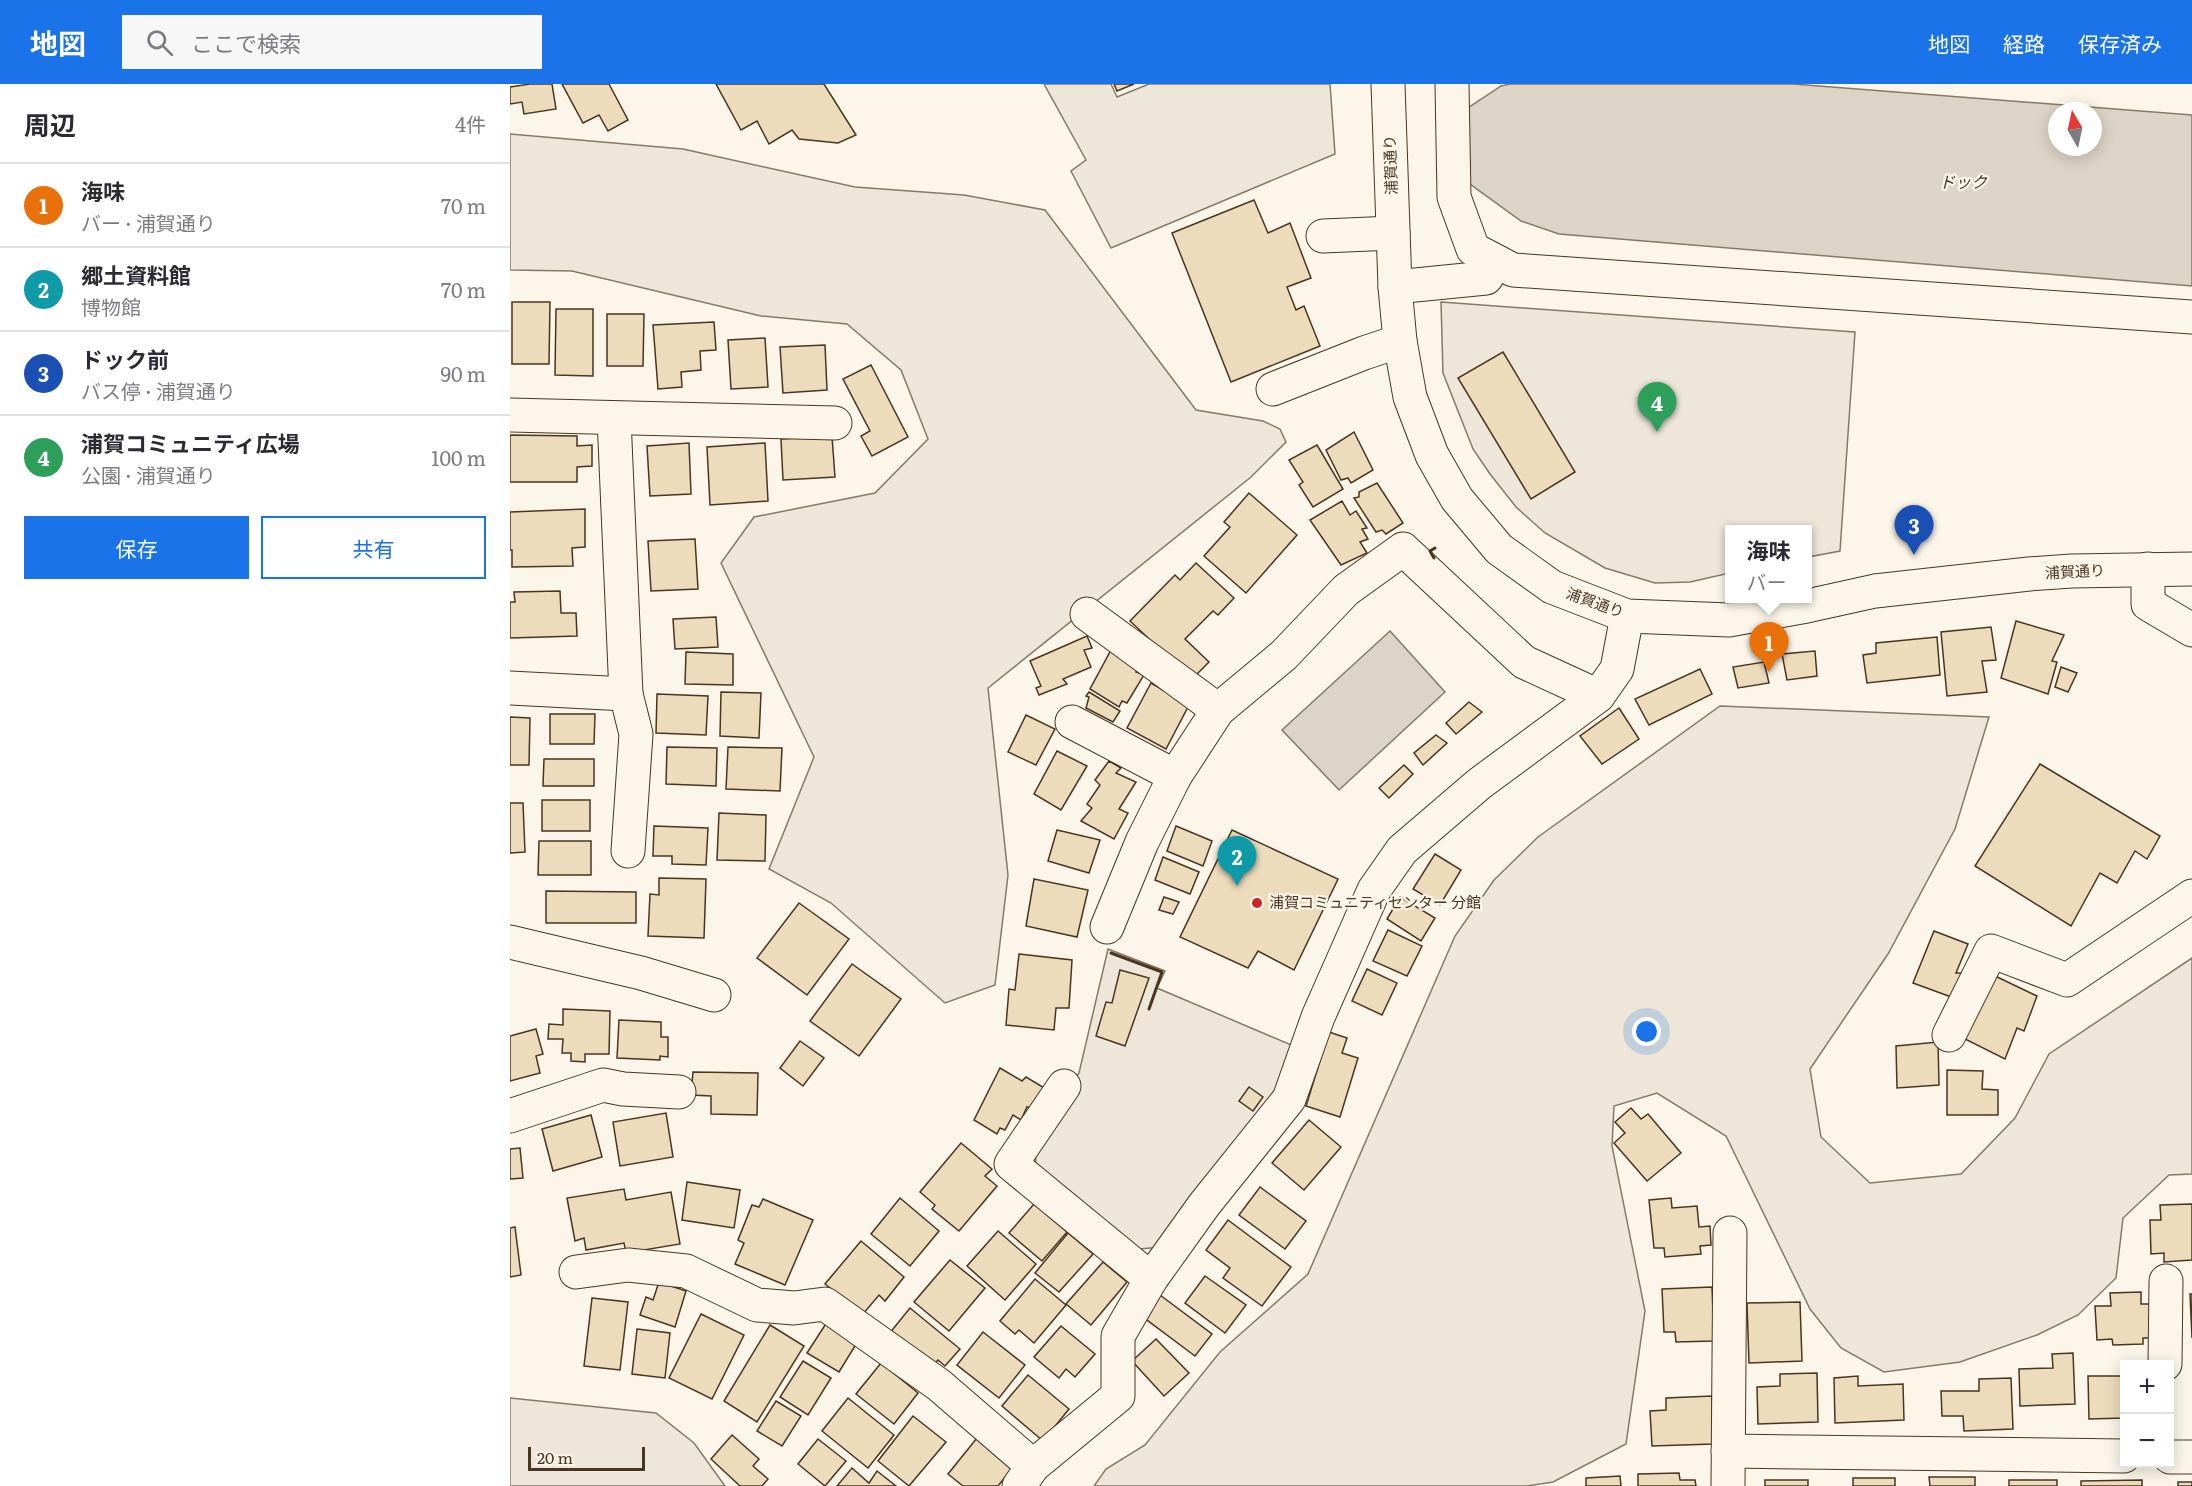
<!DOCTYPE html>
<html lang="ja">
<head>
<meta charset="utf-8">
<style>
  :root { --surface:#fff; --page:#f7f7f7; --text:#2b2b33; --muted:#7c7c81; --line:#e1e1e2; --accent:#1a73e8 }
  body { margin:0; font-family:Literata,"Noto Sans JP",serif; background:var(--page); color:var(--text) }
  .controls { position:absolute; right:18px; bottom:18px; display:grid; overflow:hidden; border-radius:0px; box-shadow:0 3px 15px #0003 }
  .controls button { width:54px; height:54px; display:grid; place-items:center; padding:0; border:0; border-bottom:2px solid var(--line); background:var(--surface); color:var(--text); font:30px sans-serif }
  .compass { position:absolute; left:1538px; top:18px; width:54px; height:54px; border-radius:50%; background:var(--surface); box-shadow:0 3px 15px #0003; rotate:351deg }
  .scale { position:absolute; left:18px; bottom:15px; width:117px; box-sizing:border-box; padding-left:6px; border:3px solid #4a3520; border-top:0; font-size:16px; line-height:21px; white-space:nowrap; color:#4a3520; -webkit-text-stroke:4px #fbf6e9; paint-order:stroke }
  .you { position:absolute; left:1137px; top:948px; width:21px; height:21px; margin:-15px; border:4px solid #fff; border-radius:50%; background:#1a73e8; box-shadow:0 0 0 9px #1a73e833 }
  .badge { display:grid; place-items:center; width:39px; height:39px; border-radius:50%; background:var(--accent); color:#fff; font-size:20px; font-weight:700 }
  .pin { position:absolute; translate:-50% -50px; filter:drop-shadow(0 2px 3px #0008) }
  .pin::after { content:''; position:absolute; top:32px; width:21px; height:18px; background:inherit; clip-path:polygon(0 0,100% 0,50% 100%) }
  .popup { position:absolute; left:1215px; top:441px; width:87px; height:78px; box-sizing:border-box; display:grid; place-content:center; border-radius:0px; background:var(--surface); filter:drop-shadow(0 2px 4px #0005); font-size:20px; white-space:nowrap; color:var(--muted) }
  .popup b { font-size:22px; color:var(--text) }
  .popup::after { content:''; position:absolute; left:50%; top:100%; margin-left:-12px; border:12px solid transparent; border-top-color:var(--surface) }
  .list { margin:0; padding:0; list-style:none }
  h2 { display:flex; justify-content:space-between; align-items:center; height:78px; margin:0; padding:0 24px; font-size:26px }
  h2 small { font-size:20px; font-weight:400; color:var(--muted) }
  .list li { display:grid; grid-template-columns:39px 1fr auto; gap:18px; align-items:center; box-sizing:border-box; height:84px; padding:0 24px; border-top:2px solid var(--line) }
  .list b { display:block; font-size:22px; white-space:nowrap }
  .list p { margin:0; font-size:20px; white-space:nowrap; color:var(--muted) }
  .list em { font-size:20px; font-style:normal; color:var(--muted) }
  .actions { display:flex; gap:12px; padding:18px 24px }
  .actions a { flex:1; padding:14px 0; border:2px solid var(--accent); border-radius:0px; text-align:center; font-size:21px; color:var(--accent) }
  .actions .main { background:var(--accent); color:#fff }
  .icon { flex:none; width:33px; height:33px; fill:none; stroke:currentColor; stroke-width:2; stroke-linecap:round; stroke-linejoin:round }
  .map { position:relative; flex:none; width:1682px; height:1402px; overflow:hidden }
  header { display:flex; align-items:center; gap:36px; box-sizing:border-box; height:84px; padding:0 30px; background:var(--accent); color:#fff }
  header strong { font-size:28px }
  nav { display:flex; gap:33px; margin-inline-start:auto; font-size:21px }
  .search { width:420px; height:54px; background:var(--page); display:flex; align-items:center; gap:15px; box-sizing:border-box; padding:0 21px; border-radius:0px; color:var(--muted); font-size:22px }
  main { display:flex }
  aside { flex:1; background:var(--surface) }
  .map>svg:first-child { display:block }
  .green { fill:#ede6d9; stroke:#887966; stroke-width:1.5 }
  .parking { fill:#ede7d9; stroke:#887966; stroke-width:1.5 }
  .water { fill:#dcd4c6; stroke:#887966; stroke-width:1.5; fill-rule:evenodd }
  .building { fill:#ecdcbc; stroke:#4a3520; stroke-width:1.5 }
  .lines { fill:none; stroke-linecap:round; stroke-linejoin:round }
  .minor-casing { stroke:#4a3520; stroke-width:35 }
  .major-casing { stroke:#4a3520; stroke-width:35 }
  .minor { stroke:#fbf6e9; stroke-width:33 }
  .major { stroke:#fbf6e9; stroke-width:33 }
  .wall { stroke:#4a3520; stroke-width:3 }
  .poi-dot { fill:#c62828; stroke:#fbf6e9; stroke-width:2 }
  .labels { text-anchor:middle; stroke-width:4.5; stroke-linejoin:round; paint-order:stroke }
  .street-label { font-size:15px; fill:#4a3520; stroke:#fbf6e9 }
  .poi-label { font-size:15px; fill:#4a3520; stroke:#fbf6e9; text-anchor:start }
  .water-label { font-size:16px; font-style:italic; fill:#4a3520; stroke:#fbf6e9 }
</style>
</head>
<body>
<header>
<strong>地図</strong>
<div class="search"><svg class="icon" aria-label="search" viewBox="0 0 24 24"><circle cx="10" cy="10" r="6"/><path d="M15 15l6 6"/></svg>ここで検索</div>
<nav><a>地図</a><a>経路</a><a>保存済み</a></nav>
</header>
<main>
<aside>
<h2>周辺<small>4件</small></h2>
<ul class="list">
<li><span class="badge" style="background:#e8710a">1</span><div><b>海味</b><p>バー · 浦賀通り</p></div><em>70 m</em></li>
<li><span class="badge" style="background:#0f9aa8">2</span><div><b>郷土資料館</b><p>博物館</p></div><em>70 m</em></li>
<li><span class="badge" style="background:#1a4fb4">3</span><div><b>ドック前</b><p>バス停 · 浦賀通り</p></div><em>90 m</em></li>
<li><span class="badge" style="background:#2e9e5b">4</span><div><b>浦賀コミュニティ広場</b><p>公園 · 浦賀通り</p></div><em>100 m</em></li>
</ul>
<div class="actions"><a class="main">保存</a><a>共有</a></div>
</aside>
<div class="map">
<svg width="1682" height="1402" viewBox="0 0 1682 1402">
  <rect width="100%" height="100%" fill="#fbf6e9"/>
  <g class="green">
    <path d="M0,50L173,65L345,103L454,111L535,126L686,326L753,337L770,345L776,358L741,393L478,604L498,791L485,901L435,919L321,819L259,785L304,673L211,479L244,433L365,409L418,355L391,286L337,240L251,232L62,187L0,186Z"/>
    <path d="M931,218L1345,248L1330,467L1298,473V446H1220V489L1180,498L1145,499L1095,484L1035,449L1006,423L980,390L963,365L933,289Z"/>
    <path d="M1210,622L1479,633L1445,745L1378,870L1300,985L1311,1053L1360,1099L1451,1090L1505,1034L1539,970L1682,874V1090L1659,1091L1613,1134L1606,1194L1568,1231L1527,1251L1450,1278L1374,1288L1331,1264L1300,1225L1216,1052L1147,1009L1104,1022L1102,1062L1135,1227L1116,1360L1043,1398L1017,1402H584L596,1385L635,1361L710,1268L798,1190L945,852L984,796L1028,753Z"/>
    <path d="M598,865L655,887L647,904L786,963L775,992L652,1163L629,1165L526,1082L525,1055L569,989Z"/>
    <path d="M0,1314L146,1329L184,1359L215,1402H0Z"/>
  </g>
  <path class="parking" d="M534,0H601L607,13L639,0H820L825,70L601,164L561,87L576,76Z"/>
  <g class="water">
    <path d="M1000,0H1283L1682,31V202L1049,150L1011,137L960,100L958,24L991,2ZM1547,27H1583V63H1547Z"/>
    <path d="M880,547L935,608L829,706L772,646Z"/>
  </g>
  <g class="building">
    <path d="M20,0H42L46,25L14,30L12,18L0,20V3Z"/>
    <path d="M52,0H99L118,36L98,47L89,31L73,39Z"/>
    <path d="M206,0H314L346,51L328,59L289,55L282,46L259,60L247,37L231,46Z"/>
    <path d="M604,0H624L607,7Z"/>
    <path d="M744,116L758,149L780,139L801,194L777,203L786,226L794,222L810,262L721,298L662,149Z"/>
    <path d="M2,218H40L39,280H2Z"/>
    <path d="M46,225H83V292L45,291Z"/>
    <path d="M97,230H134L133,282H97Z"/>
    <path d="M204,238L206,266L190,267L191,286L171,288L172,303L148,305L143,241Z"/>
    <path d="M255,254L258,303L221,305L218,256Z"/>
    <path d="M315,261L317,306L273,309L270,263Z"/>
    <path d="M993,268L1065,388L1021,415L948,294Z"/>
    <path d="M361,281L398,353L362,372L351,352L360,347L333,295Z"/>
    <path d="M844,348L863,386L841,399L838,394L831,396L816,366Z"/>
    <path d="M0,351L67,352V362L82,361V382L67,383V398H0Z"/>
    <path d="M322,352L325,393L273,396L271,355Z"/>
    <path d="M179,359L181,410L140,412L137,362Z"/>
    <path d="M255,359L258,417L200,421L197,363Z"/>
    <path d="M807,361L833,405L803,423L789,401L793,398L779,376Z"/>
    <path d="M867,399L893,439L876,450L872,446L866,448L844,414L849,413V408Z"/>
    <path d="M739,409L787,451L736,509L694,472L720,443L714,438Z"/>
    <path d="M832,417L840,431L846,427L857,444L852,445L858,455L850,458L857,469L831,481L800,436Z"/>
    <path d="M75,425V463L62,464L63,482L2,483V466H0V428Z"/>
    <path d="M185,455L188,505L141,507L138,457Z"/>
    <path d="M686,479L724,514L708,531L703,527L675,555L699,578L682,595L620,537L665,491L670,496Z"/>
    <path d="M50,507L51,529H66L67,552L0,554V518H5L4,508Z"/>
    <path d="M206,533L208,563L165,565L163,535Z"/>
    <path d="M1506,537L1554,551L1542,577L1547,578L1538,610L1491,594Z"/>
    <path d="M1481,543L1486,576L1472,577L1477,608L1437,612L1431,548Z"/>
    <path d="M577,552L582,564L574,566L581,583L553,595L557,600L529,611L526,604L531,602L520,577Z"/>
    <path d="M1427,553L1430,591L1357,599L1353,571L1366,569V559Z"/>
    <path d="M601,566L631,582L626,588L634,591L617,619L612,617L609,623L580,605Z"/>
    <path d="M1305,567L1307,592L1277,596L1272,570Z"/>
    <path d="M176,568L223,570V601L175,600Z"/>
    <path d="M1254,578L1259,599L1228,604L1223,583Z"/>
    <path d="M1551,583L1567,589L1558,608L1545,603Z"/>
    <path d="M1190,585L1202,610L1139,641L1125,615Z"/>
    <path d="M641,599L679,621L656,665L617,644Z"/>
    <path d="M211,608L251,609L249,654L210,652Z"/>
    <path d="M579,608L610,627L603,638L576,624L579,613L576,612Z"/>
    <path d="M147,610L198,612L196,651L146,649Z"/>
    <path d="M959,618L972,628L946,650L936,639Z"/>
    <path d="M1109,624L1129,655L1092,680L1070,652Z"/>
    <path d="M40,630H85L84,660H40Z"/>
    <path d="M516,631L545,645L526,681L498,668Z"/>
    <path d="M0,633L20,634L19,681H0Z"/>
    <path d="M926,651L937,659L913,681L904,669Z"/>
    <path d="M157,663L207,664L206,702L156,700Z"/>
    <path d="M218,663L272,664L270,707L216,705Z"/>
    <path d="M547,667L577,682L551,726L524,710Z"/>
    <path d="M34,675H84V702H33Z"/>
    <path d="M599,677L611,684L606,689L626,698L609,725L618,729L604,755L571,737L582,724L577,720L590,701L585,696Z"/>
    <path d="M1530,680L1650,752L1637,775L1625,767L1607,799L1590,789L1561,842L1465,782Z"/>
    <path d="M894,681L903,690L879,714L869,704Z"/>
    <rect x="32" y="716" width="48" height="31"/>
    <path d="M0,719H13L15,768L0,769Z"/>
    <path d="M209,729L256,731L255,777L207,776Z"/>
    <path d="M144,742L198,744L196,781L162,780V772H143Z"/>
    <path d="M666,742L702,757L693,782L657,767Z"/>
    <path d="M547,746L590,756L579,789L538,777Z"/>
    <path d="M722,746L828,795L784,886L748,867L738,884L670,853Z"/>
    <path d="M29,757H81V791H28Z"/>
    <path d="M925,770L951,786L930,821L903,805Z"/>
    <path d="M653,773L689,788L680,810L645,796Z"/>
    <path d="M149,794L196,795L194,854L138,852L140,810L149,811Z"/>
    <path d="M524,795L578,806L567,853L516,842Z"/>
    <path d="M36,807L126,808V839H36Z"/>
    <path d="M654,813L669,818L663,830L649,826Z"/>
    <path d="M890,813L925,834L911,857L877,835Z"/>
    <path d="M289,819L339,855L297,911L247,874Z"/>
    <path d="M878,846L912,862L897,892L863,877Z"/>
    <path d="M1424,847L1458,860L1446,889H1453L1444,914L1403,899Z"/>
    <path d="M509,870L562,876L559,924H546L544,946L496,941L499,905L505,906Z"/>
    <path d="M342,880L391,915L349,972L300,937Z"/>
    <path d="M857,885L887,899L872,931L842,917Z"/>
    <path d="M610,886L639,894L615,962L586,952L596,918L602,919Z"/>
    <path d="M1483,891L1527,912L1514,947L1507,944L1495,975L1455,955Z"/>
    <path d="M53,925L100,927L99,970H75V978L61,977V969H52L53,955H38L39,940L53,941Z"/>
    <path d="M109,936L151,938V953H158V973L150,972V976L107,974Z"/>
    <path d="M26,945L33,970L26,972L30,989L0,997V952Z"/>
    <path d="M819,948L837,954L832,969L848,974L830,1033L796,1022Z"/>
    <path d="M290,957L314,974L293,1002L270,984Z"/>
    <path d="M1428,958L1429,1001L1387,1004L1386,962Z"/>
    <path d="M490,984L512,997L516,993L536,1005L524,1025L517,1023L511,1036L503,1031L495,1046L490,1044L487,1050L464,1036Z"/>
    <path d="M1437,986L1473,987L1472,1005L1488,1006V1031H1437Z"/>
    <path d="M183,988L248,989L247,1031L201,1030V1012L181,1011Z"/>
    <path d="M739,1003L753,1013L743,1027L729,1017Z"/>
    <path d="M1121,1024L1131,1035L1138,1030L1171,1069L1137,1097L1104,1059L1115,1049L1105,1038Z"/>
    <path d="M156,1029L163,1073L110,1082L103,1038Z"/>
    <path d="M81,1031L92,1073L43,1087L32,1045Z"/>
    <path d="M799,1036L831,1063L794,1106L762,1079Z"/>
    <path d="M451,1059L482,1085L475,1092L487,1102L449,1147L422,1125L425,1121L410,1108Z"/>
    <path d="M10,1064L13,1094L0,1095V1065Z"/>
    <path d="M177,1098L230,1106L224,1144L172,1136Z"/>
    <path d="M750,1103L796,1137L775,1165L729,1131Z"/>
    <path d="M114,1105L116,1116L161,1108L170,1160L116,1169L114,1159L76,1166L74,1154L65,1157L57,1114Z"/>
    <path d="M390,1114L429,1147L400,1182L361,1150Z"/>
    <path d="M1161,1114L1162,1124L1187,1122L1189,1143L1200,1142L1201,1161L1190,1162L1191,1170L1155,1173L1154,1164H1144L1139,1116Z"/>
    <path d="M253,1115L303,1136L275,1201L225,1180L234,1159L228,1156L242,1121L249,1123Z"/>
    <path d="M524,1120L557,1148L532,1177L499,1149Z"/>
    <path d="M1682,1120V1176L1654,1178V1169L1641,1170L1640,1136H1651L1650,1121Z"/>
    <path d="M718,1136L781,1183L752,1222L713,1194L720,1184L696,1166Z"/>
    <path d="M5,1143L11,1191L0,1193V1144Z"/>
    <path d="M488,1147L526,1180L495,1216L457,1182Z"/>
    <path d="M558,1149L583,1170L549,1208L525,1189Z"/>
    <path d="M351,1157L394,1193L375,1217L369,1211L353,1230L315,1200Z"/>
    <path d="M440,1176L475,1204L439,1247L404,1218Z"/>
    <path d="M593,1178L617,1198L581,1241L556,1220Z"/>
    <path d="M695,1192L736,1221L715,1249L675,1219Z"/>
    <path d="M525,1195L556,1221L524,1259L509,1246L505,1250L490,1237Z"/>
    <path d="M149,1198L176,1207L165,1243L130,1231L136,1213L143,1216Z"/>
    <path d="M1202,1203L1204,1257L1166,1258L1165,1248H1154L1152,1205Z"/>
    <path d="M1631,1208V1220H1641L1642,1254H1633V1260L1603,1261L1602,1255L1587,1256L1585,1222H1601L1600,1209Z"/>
    <path d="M1680,1210H1682V1254Z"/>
    <path d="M650,1211L702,1250L685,1272L633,1233Z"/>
    <path d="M82,1214L118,1218L110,1286L74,1282Z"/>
    <path d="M1290,1218L1292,1277L1239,1279L1237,1219Z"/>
    <path d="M400,1224L450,1265L435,1282L428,1276L420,1285L379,1250Z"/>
    <path d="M191,1230L234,1251L202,1315L159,1294Z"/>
    <path d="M317,1238L348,1257L329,1288L297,1269Z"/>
    <path d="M260,1241L294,1262L247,1338L214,1317Z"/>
    <path d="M551,1242L585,1270L565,1293L556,1285L549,1294L524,1273Z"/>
    <path d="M127,1245L160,1249L155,1294L122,1290Z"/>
    <path d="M473,1248L515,1281L489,1314L447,1281Z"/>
    <path d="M646,1255L679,1289L654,1312L622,1277Z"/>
    <path d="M1563,1269L1565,1320L1510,1322L1509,1285L1543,1284L1542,1270Z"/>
    <path d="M293,1277L321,1294L298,1331L270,1313Z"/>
    <path d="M371,1279L408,1309L384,1340L346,1310Z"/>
    <path d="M1307,1289L1308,1338L1248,1340L1247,1303L1270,1302V1290Z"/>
    <path d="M518,1291L559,1325L533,1357L492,1322Z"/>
    <path d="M1348,1292V1302L1393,1300L1394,1336L1325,1339L1324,1294Z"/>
    <path d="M1578,1292H1614V1334L1579,1335Z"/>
    <path d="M1501,1294L1503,1345L1454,1347L1453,1332H1432L1431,1307H1469V1295Z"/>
    <path d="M1202,1312L1203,1360L1142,1362L1140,1327L1156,1326V1314Z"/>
    <path d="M338,1314L384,1351L358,1384L312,1347Z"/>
    <path d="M266,1317L291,1332L272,1362L247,1347Z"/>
    <path d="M403,1332L436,1358L399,1402L368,1377Z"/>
    <path d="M222,1351L249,1375L243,1382L258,1395L252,1402H230L201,1375Z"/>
    <path d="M467,1354L503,1383L488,1402H453L438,1390Z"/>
    <path d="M308,1355L336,1377L315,1402L288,1380Z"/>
    <path d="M342,1384L359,1399L367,1387L386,1402H327Z"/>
    <path d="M1169,1389L1170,1396H1185L1186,1402H1128V1390Z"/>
    <path d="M1110,1392L1111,1402H1076V1394Z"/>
    <path d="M1419,1393H1465V1402H1420Z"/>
    <rect x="1343" y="1394" width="42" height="8"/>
    <rect x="1255" y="1396" width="43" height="6"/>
    <rect x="1499" y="1396" width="48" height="6"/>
    <path d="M1632,1396V1402H1571V1397Z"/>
    <rect x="1668" y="1398" width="14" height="4"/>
  </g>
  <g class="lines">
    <g class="minor-casing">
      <g id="minor">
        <path d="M942,0L944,113L963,165L1003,186L1682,233"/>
        <path d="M813,152L883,149"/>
        <path d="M885,203L976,194L987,178"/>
        <path d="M763,305L854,269L890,257"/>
        <path d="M0,331L325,339"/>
        <path d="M1638,485V520L1682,546"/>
        <path d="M577,530L708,626"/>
        <path d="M0,604L116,610L104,334"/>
        <path d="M116,610L126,650L118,767"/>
        <path d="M562,638L665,692"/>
        <path d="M597,843L632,758L665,692L708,626L774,571L836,506L893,465L1014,578L1088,612"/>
        <path d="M0,858L131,889L204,911"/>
        <path d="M1439,951L1481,867L1557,896L1682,812"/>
        <path d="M554,1002L501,1080L641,1195"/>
        <path d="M0,1032L93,1001L113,1005L169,1008"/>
        <path d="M66,1188L118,1181L176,1187L247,1221L284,1224L315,1220L429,1301L523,1382"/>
        <path d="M1655,1280L1656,1197"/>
        <path d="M1218,1367L1614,1372"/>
        <path d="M1660,1373H1682"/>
        <path d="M509,1402L523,1382L608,1312V1252L641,1195L694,1121L779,1015L808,933L864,806L892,766L969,700L1088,612L1107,585L1117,532"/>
        <path d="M1218,1402L1220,1149"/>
      </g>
    </g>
    <g class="major-casing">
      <path id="major" d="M878,0L885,203L890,257L900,313L922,371L947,415L989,465L1042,503L1117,532L1219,536L1297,522L1365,507L1519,490L1562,487L1682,485"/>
    </g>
    <use href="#minor" class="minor"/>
    <use href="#major" class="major"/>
    <g class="wall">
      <path d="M924,474L920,467L925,464"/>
      <path d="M601,869L652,888L639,925"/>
    </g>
  </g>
  <circle class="poi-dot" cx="747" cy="819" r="6"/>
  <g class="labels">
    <g class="street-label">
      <text transform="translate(881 81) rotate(-92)" y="5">浦賀通り</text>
      <text transform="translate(1565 488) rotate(-3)" y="5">浦賀通り</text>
      <text transform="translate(1085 519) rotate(20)" y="5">浦賀通り</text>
    </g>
    <g class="poi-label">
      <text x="759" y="824">浦賀コミュニティセンター 分館</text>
    </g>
    <g class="water-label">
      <text x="1453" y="104">ドック</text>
    </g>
  </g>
</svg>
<div class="controls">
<button>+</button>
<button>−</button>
</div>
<svg class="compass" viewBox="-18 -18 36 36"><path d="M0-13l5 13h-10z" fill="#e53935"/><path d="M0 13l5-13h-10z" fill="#7c7c81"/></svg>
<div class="scale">20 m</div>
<div class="you"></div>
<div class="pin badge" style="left:1259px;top:588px;background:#e8710a">1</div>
<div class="popup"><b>海味</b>バー</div>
<div class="pin badge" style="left:727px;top:802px;background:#0f9aa8">2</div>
<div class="pin badge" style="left:1404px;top:471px;background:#1a4fb4">3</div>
<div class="pin badge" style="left:1147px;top:348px;background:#2e9e5b">4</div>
</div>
</main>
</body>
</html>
